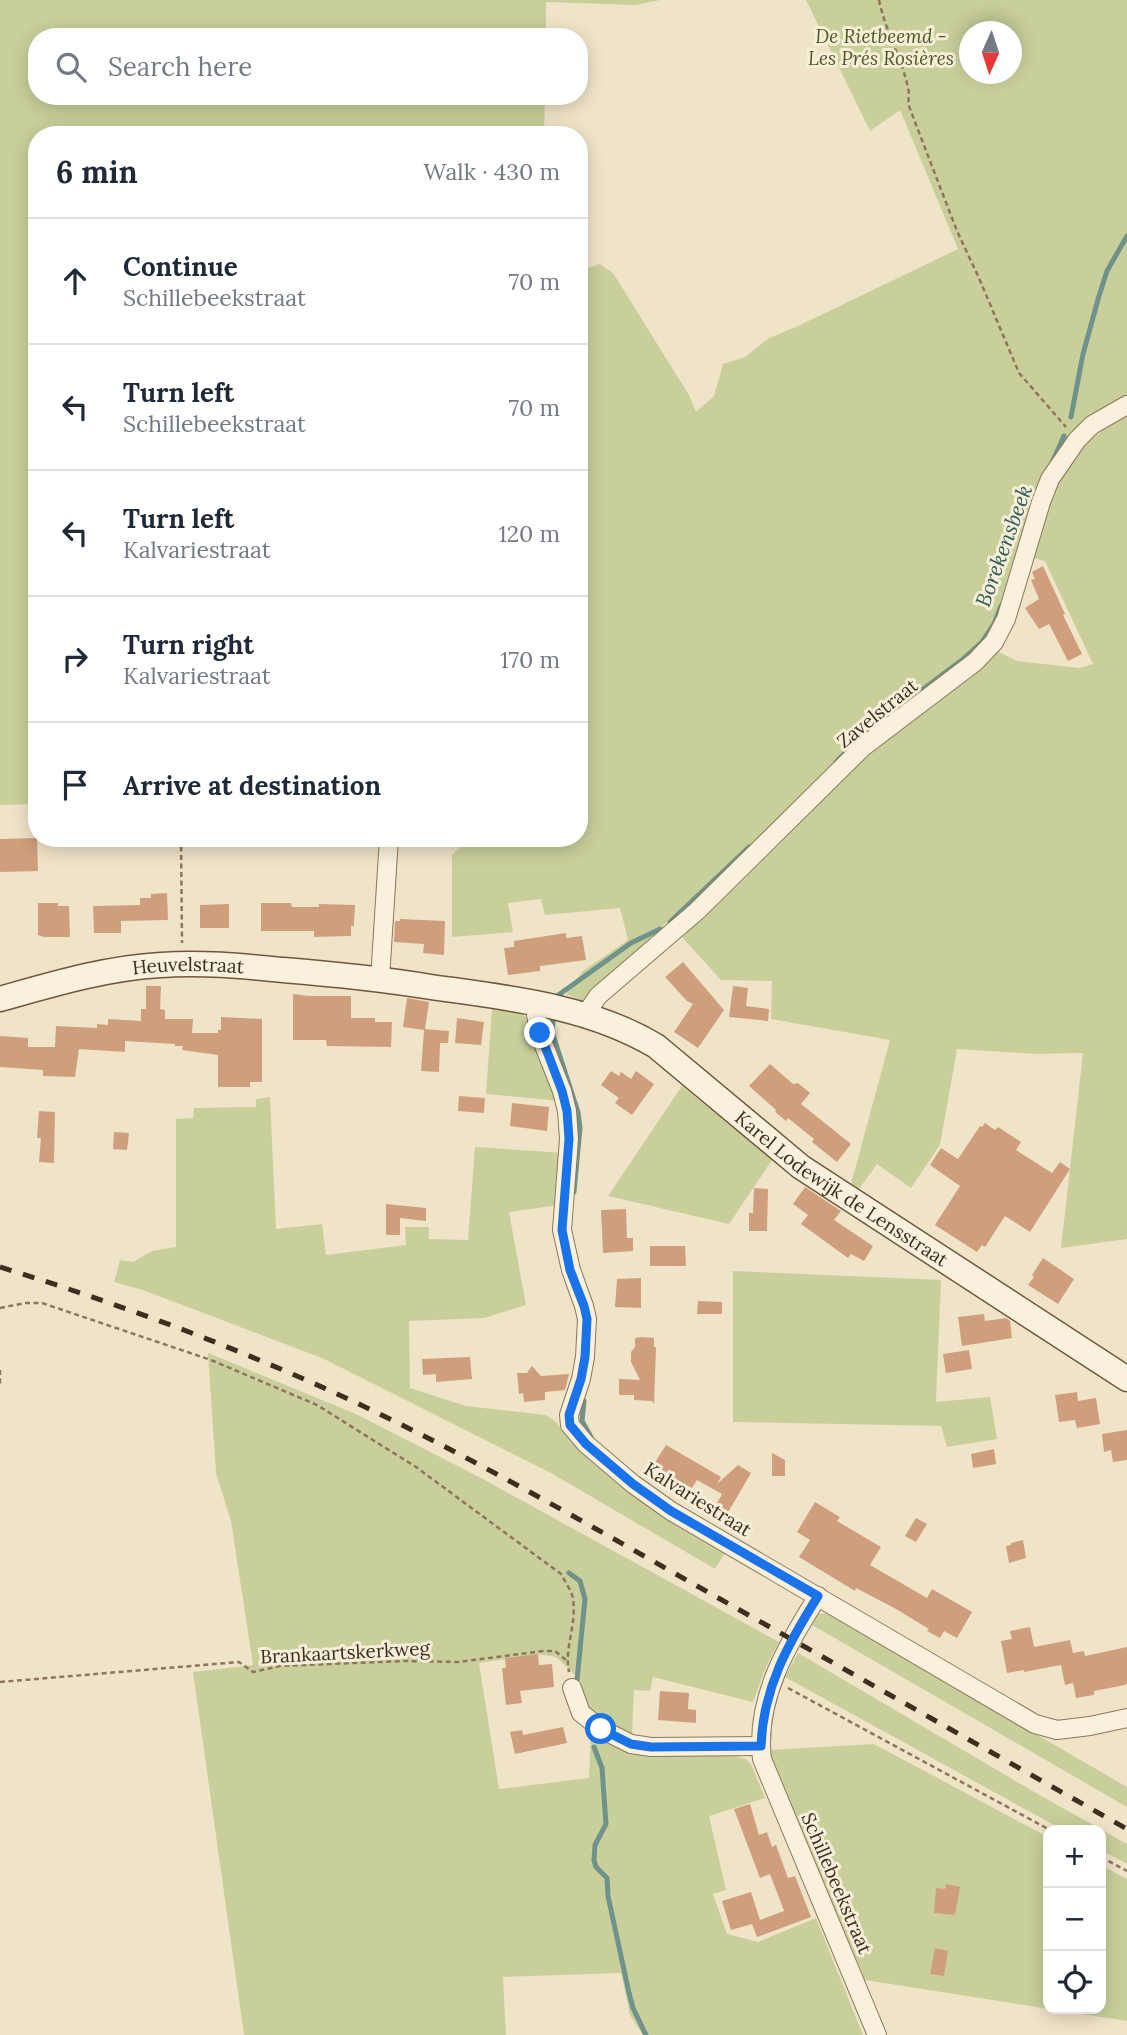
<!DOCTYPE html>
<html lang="en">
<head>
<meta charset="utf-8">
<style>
  :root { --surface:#fff; --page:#f6f6f7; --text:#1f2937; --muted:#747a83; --line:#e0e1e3 }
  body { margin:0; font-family:Lora,serif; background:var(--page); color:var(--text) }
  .controls { position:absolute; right:21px; bottom:21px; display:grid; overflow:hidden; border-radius:14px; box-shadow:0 4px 18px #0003 }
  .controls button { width:63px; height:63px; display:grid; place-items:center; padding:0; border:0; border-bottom:2px solid var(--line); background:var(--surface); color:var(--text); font:35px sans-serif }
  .compass { position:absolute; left:959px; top:21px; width:63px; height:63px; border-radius:50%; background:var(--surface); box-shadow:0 4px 18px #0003; rotate:183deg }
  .stop { position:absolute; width:21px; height:21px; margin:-16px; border:5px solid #1a73e8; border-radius:50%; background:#fff }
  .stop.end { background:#1a73e8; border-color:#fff; box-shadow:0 2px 7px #0008 }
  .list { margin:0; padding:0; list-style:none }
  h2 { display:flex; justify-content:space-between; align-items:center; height:91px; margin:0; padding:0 28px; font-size:30px }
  h2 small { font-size:23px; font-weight:400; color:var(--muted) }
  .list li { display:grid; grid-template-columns:46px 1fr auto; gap:21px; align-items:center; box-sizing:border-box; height:126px; padding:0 28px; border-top:2px solid var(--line) }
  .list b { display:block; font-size:26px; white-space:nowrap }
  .list p { margin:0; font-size:23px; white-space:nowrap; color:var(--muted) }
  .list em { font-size:23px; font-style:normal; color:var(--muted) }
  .icon { flex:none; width:38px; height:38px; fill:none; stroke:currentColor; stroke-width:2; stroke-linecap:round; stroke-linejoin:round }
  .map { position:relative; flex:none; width:1127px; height:2035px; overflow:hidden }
  .search { position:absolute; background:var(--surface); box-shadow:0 4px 18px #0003; left:28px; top:28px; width:560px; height:77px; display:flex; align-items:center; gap:18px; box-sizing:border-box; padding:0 24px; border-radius:28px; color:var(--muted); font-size:26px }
  .panel { position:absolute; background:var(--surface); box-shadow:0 4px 18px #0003; left:28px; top:126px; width:560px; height:721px; border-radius:28px }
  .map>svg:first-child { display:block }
  .green { fill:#c9cf9b; fill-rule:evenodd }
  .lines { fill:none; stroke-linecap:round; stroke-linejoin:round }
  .stream { stroke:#6f938a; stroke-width:5 }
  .building { fill:#cf9f7d }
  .street-casing { stroke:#8d765c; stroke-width:20 }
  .secondary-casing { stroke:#6f573f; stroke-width:27 }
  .path { stroke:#8d765c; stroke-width:2.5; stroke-dasharray:5 3.5; stroke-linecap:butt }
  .street { stroke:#faf1dc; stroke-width:18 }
  .secondary { stroke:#faf1dc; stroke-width:24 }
  .rail { stroke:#3d2e20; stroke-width:5; stroke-dasharray:12 12; stroke-linecap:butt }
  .route { stroke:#1a73e8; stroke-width:9 }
  .labels { text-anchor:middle; stroke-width:6; stroke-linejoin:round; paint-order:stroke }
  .park-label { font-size:19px; font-style:italic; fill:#4d5a26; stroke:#f7eed8 }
  .street-label { font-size:19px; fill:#3d2e20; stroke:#f7eed8 }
  .water-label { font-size:21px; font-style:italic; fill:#2f5d5a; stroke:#f7eed8 }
</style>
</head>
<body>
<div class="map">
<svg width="1127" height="2035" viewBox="0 0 1127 2035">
  <rect width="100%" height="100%" fill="#f0e4c8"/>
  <g class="green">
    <path d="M0,0H660L636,5L546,2V37H37V96H545L544,135H37V804L0,805Z"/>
    <path d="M806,0H1127V400L1089,418L1067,438L1040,479L999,611L980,643L962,661L860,736L792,807L582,1001L566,994L583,971L628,940L620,908L545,915L541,899L508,903L513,932L452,937V855L462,845L463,838H579V271L600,264L613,273L689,395L696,412L714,396L723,364L745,357L769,338L796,327L958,249L900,110L870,131ZM970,32H1012V74H970Z"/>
    <path d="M1127,416V1239L1061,1248L1083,1053L1037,1054L957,1049L940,1145L911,1188L877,1164L859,1189L851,1184L890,1040L771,1019L772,981L721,980L682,937L868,754L976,670L995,650L1017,661L1079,668L1093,664L1045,561L1030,557C1050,495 1064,447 1127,416Z"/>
    <path d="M492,1009L521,1012L528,1020L561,1101L486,1094Z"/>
    <path d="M682,1086L772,1160L729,1224L608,1196Z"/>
    <path d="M270,1097L276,1229L322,1224L326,1255L406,1245L405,1227H429V1239L468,1240L475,1147L564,1153L559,1205L509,1212L526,1305L484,1318L409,1321L410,1388L466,1406L546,1415L556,1422L569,1440L626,1489L725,1553L715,1569L551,1473L322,1358L143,1290L114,1282L120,1260L133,1262L152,1251L176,1247V1119L193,1118L194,1108L256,1107V1099Z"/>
    <path d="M733,1271L941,1280L936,1402L990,1397L997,1439L947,1447L941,1426L733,1422Z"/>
    <path d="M208,1353L356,1414L481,1478L779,1642L766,1667L753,1702L653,1677L650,1691L634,1690L632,1735L617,1729L591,1712L581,1695L575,1675L556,1657L538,1654L479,1663L499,1789L589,1778L591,1730L705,1754L735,1756L746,1759L751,1764L765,1798L709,1816L726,1890L713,1894L727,1934L758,1942L816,1918L863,2035H643L630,2015L621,1973L503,1977L506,2035H244L193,1672L253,1665L231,1521L216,1473Z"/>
    <path d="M828,1613L1127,1787V1807L812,1625L818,1614Z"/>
    <path d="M798,1653L1036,1793L1127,1844V1864L1101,1850V1830H1063L785,1677Z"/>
    <path d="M874,1744L1048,1837V2009H1101V1865L1127,1879V2021L865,1980L774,1766L770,1750Z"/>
  </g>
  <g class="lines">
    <g class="stream">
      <path d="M1071,417L1083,354L1099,296L1107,271L1127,236"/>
      <path d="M1051,465L1064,436"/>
      <path d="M862,735L962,660L982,642L994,624L1001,606"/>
      <path d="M836,762L856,742"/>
      <path d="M670,922L749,847"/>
      <path d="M557,996L631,943L660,929"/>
      <path d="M553,1020L552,1032L578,1112L580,1128L574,1192"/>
      <path d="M584,1401L582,1421L591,1437"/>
      <path d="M569,1573L580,1581L585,1599L577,1680"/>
      <path d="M594,1747L602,1768L606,1824L595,1845L594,1860L596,1867L607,1878L608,1896L629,1993L633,2008L646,2035"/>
    </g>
  </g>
  <g class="building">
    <path d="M1043,566L1065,614L1063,615L1082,654L1068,661L1049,624L1039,629L1025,608L1039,599L1031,580L1035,579L1032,572Z"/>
    <path d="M37,838L38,871L0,872V839Z"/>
    <path d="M167,893L168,920L121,921V933H94L93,906L140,905V898H151V894Z"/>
    <path d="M38,903H58V906H69L70,937H44L38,935Z"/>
    <path d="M261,903H291L292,907H319V904L355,905L354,923V926H351V936L314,937V931H261Z"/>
    <path d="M229,904V928H200V905Z"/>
    <path d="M400,919L445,921L444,955L423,953L424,944L394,942L395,921H400Z"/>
    <path d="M566,933V938L582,936L586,960L540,966V971L508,975L504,948L514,947V941Z"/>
    <path d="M683,962L724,1010L698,1048L674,1032L693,1004L687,1001L665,977Z"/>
    <path d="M146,986H161L160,1009L165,1010V1019H193L192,1033H218V1030H221V1017L262,1019V1082H250V1087H218V1055L182,1050L183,1046H175V1044L125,1041V1052L79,1049L75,1077L43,1076V1070L0,1067V1036L28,1038V1047H55L56,1026L97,1028V1024L108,1025V1019L141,1021V1009H146Z"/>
    <path d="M733,986L748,988L746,1006L769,1009L768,1021L729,1017Z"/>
    <path d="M293,994L309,996H351V1018H375V1022H392L391,1047L327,1046L326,1040H293Z"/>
    <path d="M407,998L429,1002L425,1029L449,1031L448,1043H440L439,1072L421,1071L424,1030L403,1027Z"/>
    <path d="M457,1018L484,1022L481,1045L455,1043Z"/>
    <path d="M770,1064L793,1084L798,1083L810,1093L801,1104L851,1144L837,1162L812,1142L814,1139L788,1118L786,1121L775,1112L776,1110L749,1086Z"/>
    <path d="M611,1071L619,1076L621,1072L631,1079L636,1071L654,1084L632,1115L615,1103L619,1098L601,1085Z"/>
    <path d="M459,1096L485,1098L484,1113L458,1111Z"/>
    <path d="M512,1103L549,1107L547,1131L510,1126Z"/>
    <path d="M39,1111L55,1112L54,1163L39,1162L41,1138H37Z"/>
    <path d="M985,1123L995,1130L998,1127L1021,1142L1016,1150L1052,1173L1060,1162L1070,1169L1030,1232L1005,1216L985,1247L982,1245L977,1252L935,1225L960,1186L930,1165L941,1148L958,1159L980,1126L982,1127Z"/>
    <path d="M114,1132L129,1133L127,1150L113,1149Z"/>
    <path d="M805,1187L841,1211L834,1220L873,1246L864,1261L851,1254L848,1258L801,1224L808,1215L793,1204Z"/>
    <path d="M754,1188L768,1189L767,1231H749V1213H753Z"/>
    <path d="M386,1204L426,1208V1221L400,1218V1235H386Z"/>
    <path d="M626,1209L627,1238H633V1251L603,1253L601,1210Z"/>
    <path d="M650,1246H685L686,1266H650Z"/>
    <path d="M1043,1258L1074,1279L1058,1304L1028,1285L1034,1277L1032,1275Z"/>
    <path d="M641,1278V1308L615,1307L617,1279Z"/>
    <path d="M698,1301L722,1302V1314H697Z"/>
    <path d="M984,1314L985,1321L1006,1318L1010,1321L1012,1338L962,1346L958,1317Z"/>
    <path d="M642,1337L654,1338V1347H656L654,1404L652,1401L634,1400V1395H619V1379L640,1380L631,1362V1352L635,1347V1338Z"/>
    <path d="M969,1350L972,1369L946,1373L943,1354Z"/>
    <path d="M470,1357L472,1379L436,1382V1374L423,1375L422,1359Z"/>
    <path d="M532,1366L541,1376L569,1374L565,1390L545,1392V1400L524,1402L523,1393L519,1394L517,1373H527Z"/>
    <path d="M1077,1392L1078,1401L1096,1398L1100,1424L1077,1428L1075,1420L1059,1422L1055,1395Z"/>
    <path d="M1127,1430V1460L1113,1462L1111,1450L1104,1452L1102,1434Z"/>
    <path d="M666,1445L721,1477L717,1484L738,1465L751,1473L727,1514L715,1507L722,1494L697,1480L692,1488L652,1467Z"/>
    <path d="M994,1449L996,1464L973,1468L971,1454Z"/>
    <path d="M772,1453L785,1460V1476H772Z"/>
    <path d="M815,1502L840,1517L837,1521L881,1547L870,1565L927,1598L932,1589L972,1612L957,1638L944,1631L940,1638L927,1631L929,1629L896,1609L856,1588L855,1591L799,1557L810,1540L797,1532Z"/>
    <path d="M916,1518L927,1524L916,1542L905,1536Z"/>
    <path d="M1023,1540L1026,1558L1009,1563L1006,1546L1011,1545V1543Z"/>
    <path d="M1030,1627L1034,1647L1070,1640L1073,1653L1084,1651L1085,1656L1127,1647V1683L1125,1685L1094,1691V1695L1076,1698L1073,1683L1065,1685L1061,1665L1024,1672V1670L1007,1673L1001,1641L1012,1639L1010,1631Z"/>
    <path d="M538,1654L539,1665L552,1664L554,1687L520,1691L522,1703L506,1705L502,1668H506L505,1658Z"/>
    <path d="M660,1691L689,1693L688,1709L696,1710V1723L658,1720Z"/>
    <path d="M563,1727L567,1743L515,1754L510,1732L522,1730L523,1735Z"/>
    <path d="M750,1804L759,1835L767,1832L772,1847L776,1845L788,1878L795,1876L811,1917L757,1937L752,1924L731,1930L722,1901L751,1892L760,1920L784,1911L770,1874L760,1878L734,1809Z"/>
    <path d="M946,1884L960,1887L955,1915L934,1913L936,1888L945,1889Z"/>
    <path d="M935,1948L948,1951L944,1976L930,1974Z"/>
  </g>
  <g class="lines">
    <g class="street-casing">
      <g id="street">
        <path d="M380,979L389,838"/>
        <path d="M534,1002L539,1033L562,1091L567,1111L569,1139L562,1230L571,1270L584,1306L587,1319L585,1357L581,1379L569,1415L570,1425L586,1444L633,1484L671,1511L1035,1724L1057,1730L1090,1726L1127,1718"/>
        <path d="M586,1014L598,996L697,911L863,747L975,662L994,642L1006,619L1041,502L1050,479L1077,440L1092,425L1127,405"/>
        <path d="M818,1596C787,1645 755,1699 762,1759L877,2035"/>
        <path d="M572,1688L581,1713L601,1729L631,1744L651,1747L761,1746"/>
      </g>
    </g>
    <g class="secondary-casing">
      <g id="secondary">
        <path id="s1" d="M0,999C53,984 106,968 161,965C202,962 242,966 283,970C333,974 382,979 431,987C508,998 587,1005 656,1046L801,1167L1127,1379"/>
      </g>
    </g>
    <g class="path">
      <path d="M879,0C885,30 901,57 908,87C910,94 907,101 910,109L957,231L979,278L1019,373L1066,427"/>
      <path d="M181,838L182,943"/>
      <path d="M0,1308L25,1303H42L211,1360L317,1405L416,1467L561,1574C565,1582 572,1591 573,1599C577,1624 564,1648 569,1672"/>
      <path d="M0,1370V1387"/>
      <path d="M0,1682L239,1662L253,1672L280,1666L405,1661L458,1662L543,1651H555L566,1660"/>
      <path d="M788,1688L1050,1830"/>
      <path d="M1101,1857L1127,1871"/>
    </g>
    <use href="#street" class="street"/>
    <use href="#secondary" class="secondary"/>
    <path class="rail" d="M0,1267C123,1305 244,1350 361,1405C487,1465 608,1536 729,1604C862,1679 994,1754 1127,1829"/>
  </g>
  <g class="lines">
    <path class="route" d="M540,1033L562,1091L567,1111L569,1139L562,1230L570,1270L584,1306L587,1319L585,1357L581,1379L569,1415L570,1425L586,1444L633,1484L671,1511L818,1596C788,1644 763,1688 761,1746L651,1747L631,1744L601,1729"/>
  </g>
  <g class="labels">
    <g class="park-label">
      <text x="881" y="43">De Rietbeemd -<tspan x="881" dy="22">Les Prés Rosières</tspan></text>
    </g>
    <g class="street-label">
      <text transform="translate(877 713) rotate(-39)" y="7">Zavelstraat</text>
      <text dy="7" stroke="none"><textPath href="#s1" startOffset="192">Heuvelstraat</textPath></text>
      <text dy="7" stroke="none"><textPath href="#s1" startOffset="905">Karel Lodewijk de Lensstraat</textPath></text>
      <text transform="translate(698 1499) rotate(32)" y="7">Kalvariestraat</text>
      <text transform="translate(345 1652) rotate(-3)" y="7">Brankaartskerkweg</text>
      <text transform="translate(837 1883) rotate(67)" y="7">Schillebeekstraat</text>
    </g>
    <g class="water-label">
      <text transform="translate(1004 546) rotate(-70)" y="7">Borekensbeek</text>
    </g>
  </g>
</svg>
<div class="controls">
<button>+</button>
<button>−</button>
<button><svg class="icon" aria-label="locate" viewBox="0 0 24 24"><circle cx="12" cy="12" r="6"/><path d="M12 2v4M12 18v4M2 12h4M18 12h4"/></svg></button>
</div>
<svg class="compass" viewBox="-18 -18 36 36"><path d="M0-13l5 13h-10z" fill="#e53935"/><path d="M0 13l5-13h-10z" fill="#747a83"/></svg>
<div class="stop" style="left:601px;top:1729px"></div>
<div class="stop end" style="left:540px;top:1033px"></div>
<div class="search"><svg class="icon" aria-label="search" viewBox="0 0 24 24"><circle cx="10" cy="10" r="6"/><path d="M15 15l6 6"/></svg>Search here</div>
<section class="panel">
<h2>6 min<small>Walk · 430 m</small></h2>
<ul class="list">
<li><svg class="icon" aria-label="ahead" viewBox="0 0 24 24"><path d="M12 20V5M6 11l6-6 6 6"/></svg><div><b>Continue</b><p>Schillebeekstraat</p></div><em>70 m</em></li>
<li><svg class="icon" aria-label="left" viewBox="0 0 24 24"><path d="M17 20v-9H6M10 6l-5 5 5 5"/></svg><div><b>Turn left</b><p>Schillebeekstraat</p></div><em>70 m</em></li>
<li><svg class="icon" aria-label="left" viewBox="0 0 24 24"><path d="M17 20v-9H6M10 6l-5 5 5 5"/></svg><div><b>Turn left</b><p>Kalvariestraat</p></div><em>120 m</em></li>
<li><svg class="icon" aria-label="right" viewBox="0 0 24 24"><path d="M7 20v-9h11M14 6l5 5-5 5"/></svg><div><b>Turn right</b><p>Kalvariestraat</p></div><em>170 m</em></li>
<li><svg class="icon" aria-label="arrive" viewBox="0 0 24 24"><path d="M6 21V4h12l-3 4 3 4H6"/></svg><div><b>Arrive at destination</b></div></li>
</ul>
</section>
</div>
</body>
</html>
